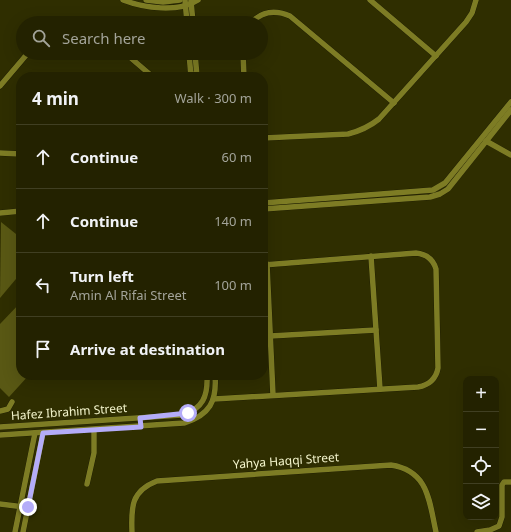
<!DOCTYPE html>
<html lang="en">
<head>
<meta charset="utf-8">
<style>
  :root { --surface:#232200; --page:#2f2f0f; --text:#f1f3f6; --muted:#a3a499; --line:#403f22 }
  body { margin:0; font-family:"Noto Sans",sans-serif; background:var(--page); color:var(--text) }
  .controls { position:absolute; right:12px; bottom:12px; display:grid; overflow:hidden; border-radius:8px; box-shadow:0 4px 16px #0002 }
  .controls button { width:36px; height:36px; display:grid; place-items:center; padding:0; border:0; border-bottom:1px solid var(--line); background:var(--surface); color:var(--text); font:20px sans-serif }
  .stop { position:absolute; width:12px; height:12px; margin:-9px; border:3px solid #b4acf9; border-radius:50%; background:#fff }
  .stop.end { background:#b4acf9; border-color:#fff; box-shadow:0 1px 4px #0008 }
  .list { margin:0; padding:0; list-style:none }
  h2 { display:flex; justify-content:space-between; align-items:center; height:52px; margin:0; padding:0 16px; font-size:17px }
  h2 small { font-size:13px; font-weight:400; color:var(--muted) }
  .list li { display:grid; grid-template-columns:26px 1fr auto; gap:12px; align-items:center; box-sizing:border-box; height:64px; padding:0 16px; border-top:1px solid var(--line) }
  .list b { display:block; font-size:15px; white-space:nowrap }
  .list p { margin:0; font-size:13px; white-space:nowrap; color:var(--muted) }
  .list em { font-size:13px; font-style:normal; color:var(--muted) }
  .icon { flex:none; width:22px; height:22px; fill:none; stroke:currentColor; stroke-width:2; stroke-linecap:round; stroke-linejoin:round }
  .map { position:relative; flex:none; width:511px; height:532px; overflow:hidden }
  .search { position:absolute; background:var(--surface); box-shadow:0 4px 16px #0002; left:16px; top:16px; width:252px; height:44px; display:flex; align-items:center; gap:10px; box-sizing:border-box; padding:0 14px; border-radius:22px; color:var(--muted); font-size:15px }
  .panel { position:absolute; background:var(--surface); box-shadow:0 4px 16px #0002; left:16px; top:72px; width:252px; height:308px; border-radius:16px }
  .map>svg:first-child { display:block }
  .green { fill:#595814 }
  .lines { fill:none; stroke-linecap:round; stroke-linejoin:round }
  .minor-casing { stroke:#161500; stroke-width:6 }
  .minor { stroke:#7d7c24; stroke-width:5.5 }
  .route { stroke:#b4acf9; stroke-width:5 }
  .labels { text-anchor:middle; stroke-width:3; stroke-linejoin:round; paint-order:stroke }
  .street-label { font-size:12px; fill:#f4f5cc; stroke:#2f2e00 }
</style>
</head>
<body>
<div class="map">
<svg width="511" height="532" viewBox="0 0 511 532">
  <rect width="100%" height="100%" fill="#2f2e00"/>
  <g class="green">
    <path d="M1,222L21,238V273L0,298Z"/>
    <path d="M21,302V375H29L9,397L0,388V324Z"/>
  </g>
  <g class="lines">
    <g class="minor-casing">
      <g id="minor">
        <path d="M123,0C144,8 178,13 198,0"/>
        <path d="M146,0L163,2L180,0"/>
        <path d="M185,0L187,23"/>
        <path d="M370,0L436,56"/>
        <path d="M191,1L193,23"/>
        <path d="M60,23L72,20L87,23"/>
        <path d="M251,23C262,11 276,10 290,16L394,103"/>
        <path d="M125,53L153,77"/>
        <path d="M189,53L191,77"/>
        <path d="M195,53L197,77"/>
        <path d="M243,53L244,77"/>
        <path d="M164,77L197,74"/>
        <path d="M0,86L28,53"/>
        <path d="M263,138L348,134C360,131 369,127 379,119L466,22L472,13L476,0"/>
        <path d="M486,141L511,155"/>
        <path d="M0,153L21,154"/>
        <path d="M263,203L433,190L445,183L511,102"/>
        <path d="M263,209L430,197L440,194L448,189L511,110"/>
        <path d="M0,213L21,211"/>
        <path d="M371,256L380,389"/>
        <path d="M267,264L273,395"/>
        <path d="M270,336L376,330"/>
        <path d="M214,399L418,387C429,385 436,379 438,368L436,269C433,259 426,254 416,253L263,265"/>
        <path d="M0,411L8,409L12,402"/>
        <path d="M0,427L182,415C203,409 208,396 207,375"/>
        <path d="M0,435L184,423C210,415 217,401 215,375"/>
        <path d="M87,484L94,453V430"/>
        <path d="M0,504L24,507"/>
        <path d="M15,532L35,433"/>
        <path d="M23,532L43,433"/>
        <path d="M132,532C131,507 131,491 157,481L391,465C429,471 429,501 436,532"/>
        <path d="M477,532L490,530L499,526L502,517V485L504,482H511"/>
      </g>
    </g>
    <use href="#minor" class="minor"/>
  </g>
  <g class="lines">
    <path class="route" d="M28,507L43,433L141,427L140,418L188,413"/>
  </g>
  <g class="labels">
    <g class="street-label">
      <text transform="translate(69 412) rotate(-4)" y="4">Hafez Ibrahim Street</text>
      <text transform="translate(286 461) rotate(-4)" y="4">Yahya Haqqi Street</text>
    </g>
  </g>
</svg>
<div class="controls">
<button>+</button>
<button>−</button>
<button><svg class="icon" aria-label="locate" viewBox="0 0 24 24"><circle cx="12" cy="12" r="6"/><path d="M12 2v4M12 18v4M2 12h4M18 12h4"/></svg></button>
<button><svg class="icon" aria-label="layers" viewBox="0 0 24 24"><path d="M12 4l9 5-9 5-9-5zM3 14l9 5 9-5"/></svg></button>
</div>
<div class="stop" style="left:188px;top:413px"></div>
<div class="stop end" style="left:28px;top:507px"></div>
<div class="search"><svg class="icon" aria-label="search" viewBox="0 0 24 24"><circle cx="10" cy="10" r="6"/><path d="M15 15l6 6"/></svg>Search here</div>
<section class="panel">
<h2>4 min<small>Walk · 300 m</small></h2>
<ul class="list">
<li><svg class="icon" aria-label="ahead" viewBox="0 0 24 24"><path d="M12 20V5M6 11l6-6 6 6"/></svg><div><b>Continue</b></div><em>60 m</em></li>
<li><svg class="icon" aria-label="ahead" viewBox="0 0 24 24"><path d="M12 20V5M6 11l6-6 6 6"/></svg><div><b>Continue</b></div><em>140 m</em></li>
<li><svg class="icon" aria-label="left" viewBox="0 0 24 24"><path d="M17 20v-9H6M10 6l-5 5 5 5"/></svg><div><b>Turn left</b><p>Amin Al Rifai Street</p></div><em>100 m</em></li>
<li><svg class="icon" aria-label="arrive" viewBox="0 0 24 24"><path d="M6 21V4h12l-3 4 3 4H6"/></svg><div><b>Arrive at destination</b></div></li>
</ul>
</section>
</div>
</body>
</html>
